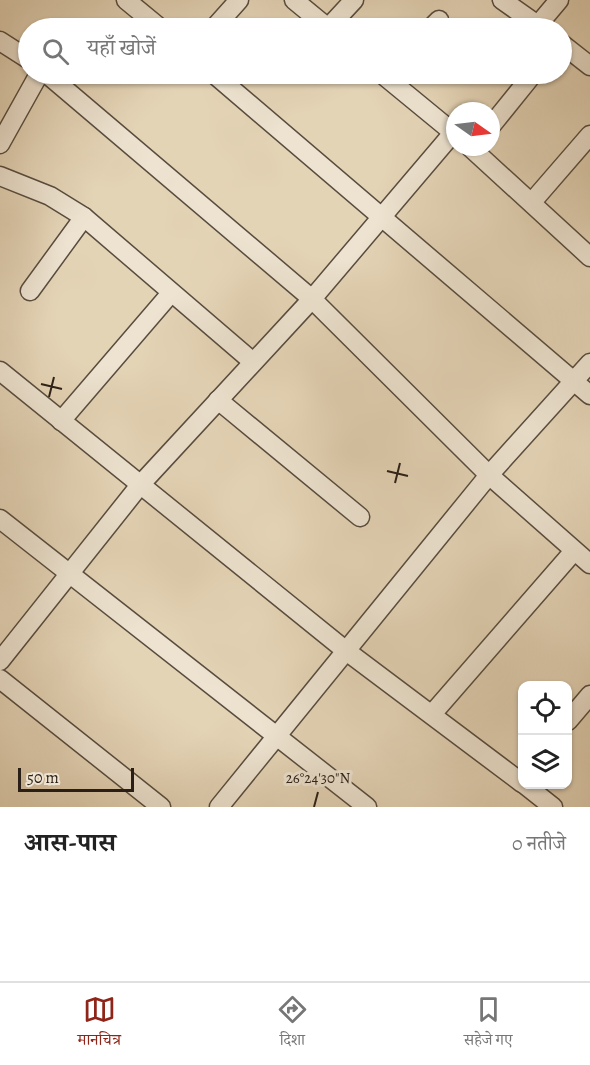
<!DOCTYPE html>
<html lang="hi">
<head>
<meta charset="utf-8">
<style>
  :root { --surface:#fff; --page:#f6f6f6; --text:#222; --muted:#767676; --line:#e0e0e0; --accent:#8f2418 }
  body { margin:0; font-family:Alegreya,"Noto Serif Devanagari",serif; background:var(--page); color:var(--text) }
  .controls { position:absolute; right:18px; bottom:18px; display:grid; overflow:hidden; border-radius:12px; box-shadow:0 2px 4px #0004 }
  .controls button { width:54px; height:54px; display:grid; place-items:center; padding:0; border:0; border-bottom:2px solid var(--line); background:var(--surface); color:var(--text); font:30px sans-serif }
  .compass { position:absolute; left:446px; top:102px; width:54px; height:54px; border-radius:50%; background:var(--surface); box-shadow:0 2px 4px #0004; rotate:104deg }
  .scale { position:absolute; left:18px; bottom:15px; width:116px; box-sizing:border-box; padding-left:6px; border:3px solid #2a1f17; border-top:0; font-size:16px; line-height:21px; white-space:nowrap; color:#2a1f17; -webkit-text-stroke:4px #ede3d0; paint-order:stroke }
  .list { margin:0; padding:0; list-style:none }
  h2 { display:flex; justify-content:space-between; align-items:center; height:78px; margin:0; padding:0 24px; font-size:26px }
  h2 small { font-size:20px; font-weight:400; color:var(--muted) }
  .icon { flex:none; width:33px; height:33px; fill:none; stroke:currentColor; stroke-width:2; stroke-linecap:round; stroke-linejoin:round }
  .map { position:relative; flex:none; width:590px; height:807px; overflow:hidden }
  .search { position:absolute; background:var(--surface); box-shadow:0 2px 4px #0004; left:18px; right:18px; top:18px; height:66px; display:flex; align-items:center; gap:15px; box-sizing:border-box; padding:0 21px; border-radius:33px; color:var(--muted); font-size:22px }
  .sheet { height:174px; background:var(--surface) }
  nav { display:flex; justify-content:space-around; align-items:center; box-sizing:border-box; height:84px; border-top:2px solid var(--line); background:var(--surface); font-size:16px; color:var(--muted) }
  nav a { display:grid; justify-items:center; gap:3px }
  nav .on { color:var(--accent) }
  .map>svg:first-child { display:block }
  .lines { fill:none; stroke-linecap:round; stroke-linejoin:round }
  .minor-casing { stroke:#584c3f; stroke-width:21 }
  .minor { stroke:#ede3d0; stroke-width:18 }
  .ticks { fill:none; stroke:#2a1f17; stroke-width:2 }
  .ticks-label { font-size:15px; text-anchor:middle; fill:#2a1f17; stroke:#ede3d0; stroke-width:6; stroke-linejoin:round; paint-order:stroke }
</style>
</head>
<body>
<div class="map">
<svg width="590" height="807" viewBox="0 0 590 807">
  <rect width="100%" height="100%" fill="#e4d4b6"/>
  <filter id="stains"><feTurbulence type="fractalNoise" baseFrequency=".00333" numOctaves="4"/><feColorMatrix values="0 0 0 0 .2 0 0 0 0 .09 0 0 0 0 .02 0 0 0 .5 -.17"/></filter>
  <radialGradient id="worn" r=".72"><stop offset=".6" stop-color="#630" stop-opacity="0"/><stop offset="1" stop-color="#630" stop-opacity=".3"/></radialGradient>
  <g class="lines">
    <g class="minor-casing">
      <g id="minor">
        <path d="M126,0L160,28"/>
        <path d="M294,0L328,28"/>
        <path d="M502,0L542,28"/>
        <path d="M538,25L559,0"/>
        <path d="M214,28L239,0"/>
        <path d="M328,28L354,0"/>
        <path d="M431,28L439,20"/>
        <path d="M0,41L28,59"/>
        <path d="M562,44L590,66"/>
        <path d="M47,74L312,299L489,475L590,564"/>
        <path d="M214,74L590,395"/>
        <path d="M382,74L455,134"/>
        <path d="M491,126L533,74"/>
        <path d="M0,144L39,74"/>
        <path d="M470,147L590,257"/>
        <path d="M0,176L50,196L84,217L253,362"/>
        <path d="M532,202L590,135"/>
        <path d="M30,291L84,217"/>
        <path d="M0,371L345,650L522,783"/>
        <path d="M218,400L360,517"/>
        <path d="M61,421L171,293"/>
        <path d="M0,519L367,807"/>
        <path d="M0,661L140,485L312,299L453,133"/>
        <path d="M0,679L161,807"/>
        <path d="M433,713L574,551"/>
        <path d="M568,721L590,695"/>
        <path d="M524,784L553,807"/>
        <path d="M219,807L489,475L590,363"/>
      </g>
    </g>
    <use href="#minor" class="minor"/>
  </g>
  <path class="ticks" d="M41,384L62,389M49,397L54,377M387,471L408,476M395,483L400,463M314,807L318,792"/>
  <g class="ticks-label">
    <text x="318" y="783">26°24'30"N</text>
  </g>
  <rect width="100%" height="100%" filter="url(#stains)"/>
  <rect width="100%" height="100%" fill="url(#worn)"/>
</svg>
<div class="controls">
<button><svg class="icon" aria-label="locate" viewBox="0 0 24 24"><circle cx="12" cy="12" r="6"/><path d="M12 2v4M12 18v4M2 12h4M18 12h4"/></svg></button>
<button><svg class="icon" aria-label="layers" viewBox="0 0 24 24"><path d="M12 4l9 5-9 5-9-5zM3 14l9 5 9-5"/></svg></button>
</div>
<svg class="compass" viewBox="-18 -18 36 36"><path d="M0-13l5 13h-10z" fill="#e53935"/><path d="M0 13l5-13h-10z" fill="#767676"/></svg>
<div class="scale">50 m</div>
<div class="search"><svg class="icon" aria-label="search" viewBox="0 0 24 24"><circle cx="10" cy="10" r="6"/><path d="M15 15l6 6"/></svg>यहाँ खोजें</div>
</div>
<section class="sheet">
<h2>आस-पास<small>0 नतीजे</small></h2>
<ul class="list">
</ul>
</section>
<nav>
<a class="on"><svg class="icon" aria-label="map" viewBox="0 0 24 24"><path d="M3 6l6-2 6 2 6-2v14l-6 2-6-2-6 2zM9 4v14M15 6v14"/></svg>मानचित्र</a>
<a><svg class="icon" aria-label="directions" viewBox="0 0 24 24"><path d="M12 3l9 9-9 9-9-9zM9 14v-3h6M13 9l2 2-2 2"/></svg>दिशा</a>
<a><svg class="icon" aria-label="saved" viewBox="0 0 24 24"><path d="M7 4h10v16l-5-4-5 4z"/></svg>सहेजे गए</a>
</nav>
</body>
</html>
